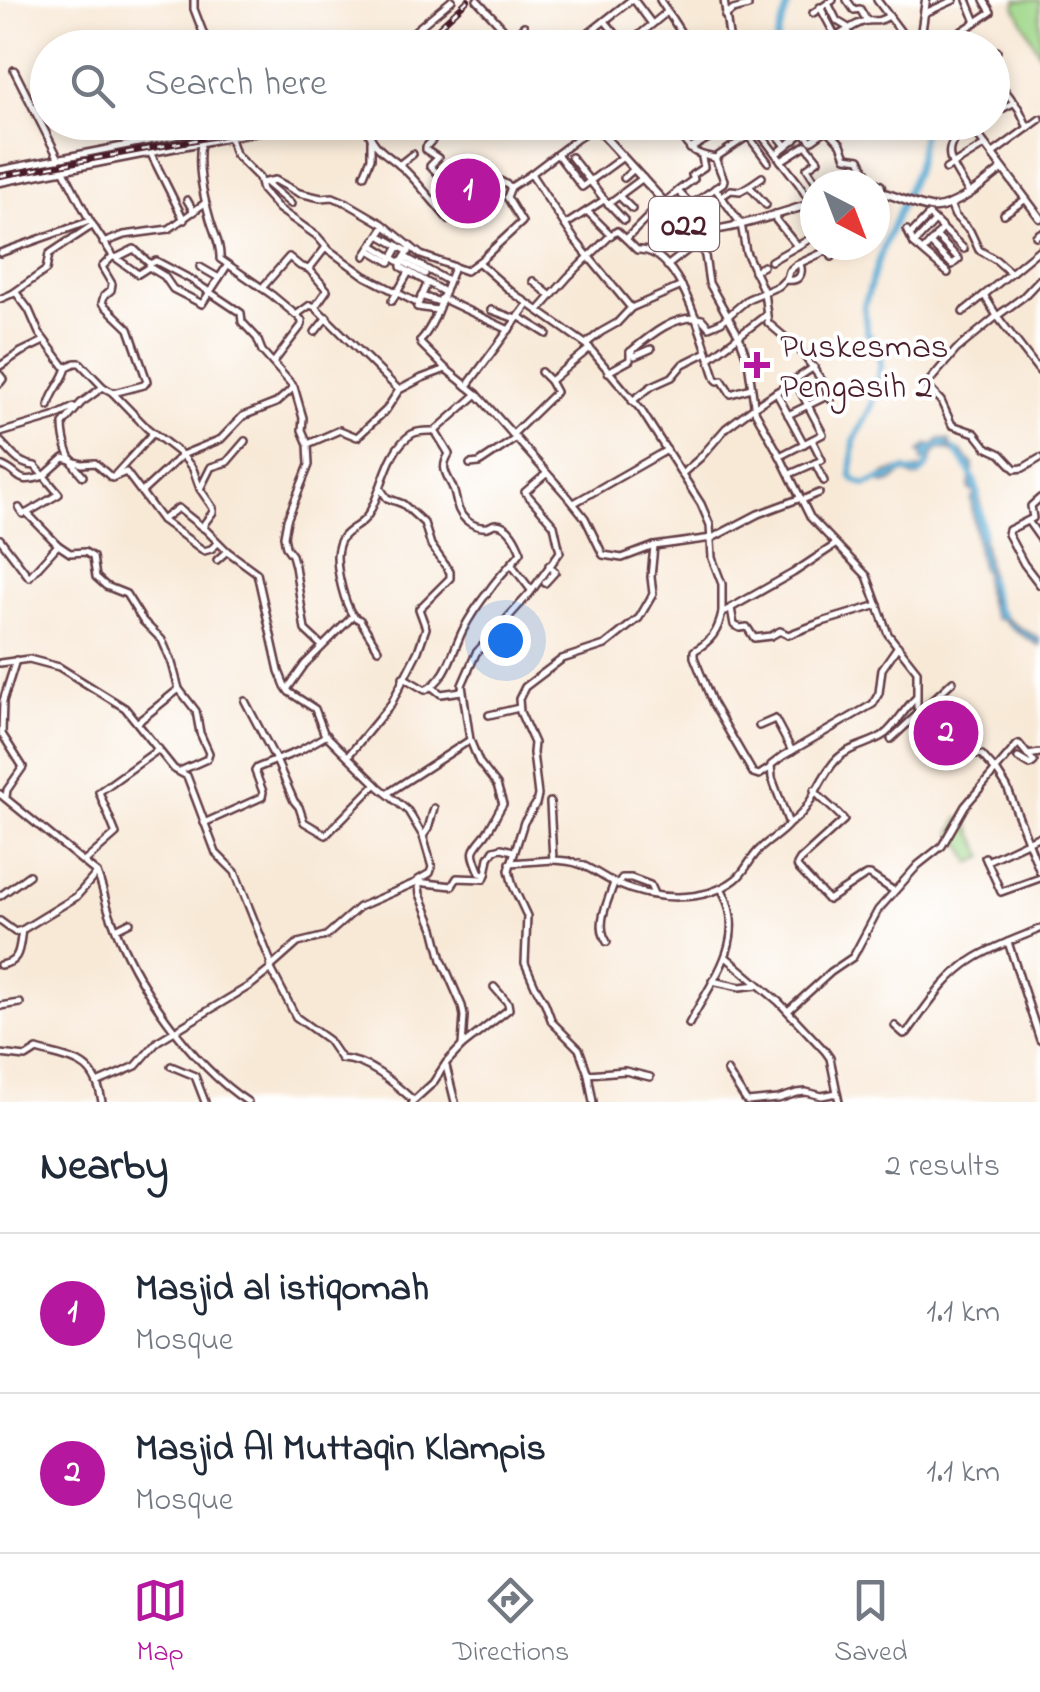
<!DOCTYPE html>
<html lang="en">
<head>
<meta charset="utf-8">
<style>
  :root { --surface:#fff; --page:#f2f2f3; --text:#1f2937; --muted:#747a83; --line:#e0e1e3; --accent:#b5179e }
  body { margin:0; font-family:"Indie Flower",sans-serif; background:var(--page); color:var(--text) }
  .compass { position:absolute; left:800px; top:170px; width:90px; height:90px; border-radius:50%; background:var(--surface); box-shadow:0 5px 15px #0003; rotate:138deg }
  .you { position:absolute; left:505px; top:640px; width:35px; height:35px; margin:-25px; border:8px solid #fff; border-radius:50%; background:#1a73e8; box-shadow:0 0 0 15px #1a73e833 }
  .badge { display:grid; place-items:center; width:65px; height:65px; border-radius:50%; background:var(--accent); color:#fff; font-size:32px; font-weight:700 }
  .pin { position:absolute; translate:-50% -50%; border:5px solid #fff; box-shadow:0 2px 10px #0006 }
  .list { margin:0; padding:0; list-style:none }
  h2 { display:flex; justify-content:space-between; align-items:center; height:130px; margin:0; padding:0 40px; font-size:42px }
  h2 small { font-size:32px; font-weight:400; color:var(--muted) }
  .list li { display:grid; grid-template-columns:65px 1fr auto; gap:30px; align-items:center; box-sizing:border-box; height:160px; padding:0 40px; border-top:2px solid var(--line) }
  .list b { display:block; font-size:38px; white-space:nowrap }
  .list p { margin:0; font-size:32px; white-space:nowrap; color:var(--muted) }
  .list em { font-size:32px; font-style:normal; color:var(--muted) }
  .icon { flex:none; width:55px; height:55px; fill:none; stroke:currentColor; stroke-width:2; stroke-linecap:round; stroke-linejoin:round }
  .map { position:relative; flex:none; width:1040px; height:1102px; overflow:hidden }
  .search { position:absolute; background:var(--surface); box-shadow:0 5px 15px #0003; left:30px; right:30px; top:30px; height:110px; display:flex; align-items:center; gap:25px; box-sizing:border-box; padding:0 35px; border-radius:55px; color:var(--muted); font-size:38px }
  .sheet { height:450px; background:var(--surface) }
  nav { display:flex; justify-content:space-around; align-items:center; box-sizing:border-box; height:140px; border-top:2px solid var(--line); background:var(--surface); font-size:28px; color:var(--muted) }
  nav a { display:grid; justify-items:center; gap:5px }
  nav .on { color:var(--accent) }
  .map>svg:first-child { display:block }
  .green { fill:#a0d88b; stroke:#757c5b; stroke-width:2.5 }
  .water { fill:#55a8d1; stroke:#50647e; stroke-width:2.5 }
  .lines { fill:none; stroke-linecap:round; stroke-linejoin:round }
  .river { stroke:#55a8d1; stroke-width:6 }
  .minor-casing { stroke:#643d45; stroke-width:10 }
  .major-casing { stroke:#643d45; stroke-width:11 }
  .minor { stroke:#fff; stroke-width:5 }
  .major { stroke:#fff; stroke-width:6 }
  .rail-casing { stroke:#4a1f2b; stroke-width:6 }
  .rail { stroke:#fff; stroke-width:2.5; stroke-dasharray:8; stroke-linecap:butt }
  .poi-dot { fill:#b5179e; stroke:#fff; stroke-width:4 }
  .labels { text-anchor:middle; stroke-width:8; stroke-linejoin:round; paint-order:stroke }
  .shield { fill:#fff; stroke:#80626b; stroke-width:2.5 }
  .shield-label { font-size:32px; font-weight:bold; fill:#4a1f2b }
  .poi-label { font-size:35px; fill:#4a1f2b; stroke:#fff; text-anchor:start }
</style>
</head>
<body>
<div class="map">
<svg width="1040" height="1102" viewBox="0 0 1040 1102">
  <rect width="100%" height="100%" fill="#fff"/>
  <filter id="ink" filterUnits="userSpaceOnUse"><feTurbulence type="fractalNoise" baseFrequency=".01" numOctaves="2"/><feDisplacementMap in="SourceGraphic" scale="20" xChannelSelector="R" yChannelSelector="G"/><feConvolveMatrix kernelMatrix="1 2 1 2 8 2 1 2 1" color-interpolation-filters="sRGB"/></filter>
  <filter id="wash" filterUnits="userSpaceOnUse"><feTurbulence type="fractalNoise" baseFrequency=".0048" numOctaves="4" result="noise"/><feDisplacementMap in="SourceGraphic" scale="40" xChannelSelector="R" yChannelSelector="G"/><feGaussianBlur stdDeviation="2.25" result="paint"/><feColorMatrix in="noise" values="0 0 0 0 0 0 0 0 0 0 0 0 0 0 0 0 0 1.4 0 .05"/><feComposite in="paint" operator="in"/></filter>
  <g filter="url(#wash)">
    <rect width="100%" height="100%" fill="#f8e9d7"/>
    <g class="green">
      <path d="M1017,0H1040V55L1015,6Z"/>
      <path d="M959,818L968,823L985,857L971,863L960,841L952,832Z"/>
    </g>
    <path class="water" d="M940,439L950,441V447L962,452L973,465L972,481C979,490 983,504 979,515L990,578C979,608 1018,627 1039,638L1040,646L1010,627L1003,619H996C986,604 984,588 984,571L982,570L978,552L971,499L975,494L969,489L971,471C965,461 943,437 932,456C930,458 931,462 930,464C928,468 921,474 919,477H913L906,472L899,475L892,482L883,484L876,480L889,472L906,468L907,471C917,470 928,470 930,458L927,457L922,461V454L919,452L927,445H934Z"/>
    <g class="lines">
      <g class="river">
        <path d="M774,48L790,0"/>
        <path d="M955,450C965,465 976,477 978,496"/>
        <path d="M899,472L904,470L917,474L922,472L928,464L926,452"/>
        <path d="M883,478L866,485L856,481L851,476L854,441L872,405L881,365L878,349L867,332L864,306L879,258L916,170L925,122"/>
        <path d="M980,508L983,535"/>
        <path d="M988,578L997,610L1003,616"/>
      </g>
    </g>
  </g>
  <g filter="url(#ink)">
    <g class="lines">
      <g class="minor-casing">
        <g id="minor">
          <path d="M194,0V9L209,48"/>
          <path d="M477,0L521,48"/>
          <path d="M634,0L652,24"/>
          <path d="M660,0L691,48"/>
          <path d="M847,0L854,10L860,9L867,21"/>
          <path d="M877,0L913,48"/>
          <path d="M828,3L837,21L847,27L853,46L863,44"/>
          <path d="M820,7L836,37"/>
          <path d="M813,13L833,0"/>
          <path d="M925,13L954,0"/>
          <path d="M725,16L733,10L748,6"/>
          <path d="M605,21L624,44L620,48"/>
          <path d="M976,22L991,12L984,0"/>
          <path d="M590,31L605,48"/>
          <path d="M957,34L970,48"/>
          <path d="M729,36L731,48"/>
          <path d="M512,37L524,26"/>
          <path d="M836,45L839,43L836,37C844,32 856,23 866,21C877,20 876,23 889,16"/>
          <path d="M150,48L163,44L168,48"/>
          <path d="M394,48L452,0"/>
          <path d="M570,48L631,0"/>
          <path d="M645,48L638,36L667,12"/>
          <path d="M709,48L729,36L724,0"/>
          <path d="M945,48L951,38L976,22L967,0"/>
          <path d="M992,53L997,51"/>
          <path d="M14,70L59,159"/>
          <path d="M992,73L1019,109L1028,128"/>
          <path d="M992,114L1015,102"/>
          <path d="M364,122C376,154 384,150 406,171C422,187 435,204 449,220L500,181L511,187"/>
          <path d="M423,122L435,137L426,147V150L438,158L430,166L471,204"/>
          <path d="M599,122L531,174L575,240L631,308"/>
          <path d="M672,122C688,146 687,153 715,158"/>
          <path d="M738,122L768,162"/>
          <path d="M751,122L799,184L811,204"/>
          <path d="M767,122L786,146"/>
          <path d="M782,122L795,140"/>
          <path d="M796,122L811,141L825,131L830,132L841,144L846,157L860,159L870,180L881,185L882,192"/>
          <path d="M643,132L655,122"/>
          <path d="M230,138L235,154L259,178L262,190L279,209L317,236L329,250L365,276L417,303"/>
          <path d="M201,143C197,169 203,194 210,219C214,233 221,245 220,259L272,295L296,315L310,305L315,307L399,390"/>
          <path d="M690,149L736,122"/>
          <path d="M151,154L184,220"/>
          <path d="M557,154L582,187L623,157"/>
          <path d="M776,154L816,122"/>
          <path d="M992,154L1040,119"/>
          <path d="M571,157L608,204L643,178"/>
          <path d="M781,161L806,145L818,160L807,168L818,185"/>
          <path d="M399,165L413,154"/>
          <path d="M946,169L985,145"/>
          <path d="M0,170L246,122"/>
          <path d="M64,171L90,221L113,256L116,258L134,249L150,264L156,261L190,279L241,313L242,322L257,338L262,351L294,387L303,418L302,430L308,444L309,465L287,520L284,536L286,547L292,555L295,566L305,630L322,646"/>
          <path d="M364,175L371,158V141"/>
          <path d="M624,178L634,169"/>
          <path d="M261,183L275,180L299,193L321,198L333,197L347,203L383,224L421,255L466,271L481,260L522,222L507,197L511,187L531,174"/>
          <path d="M266,183L291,204"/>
          <path d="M749,186L762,177"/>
          <path d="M715,188L741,224L746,252L764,292L768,323L800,350L823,382L831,400"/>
          <path d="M679,190L694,179L692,175L704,167L702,158"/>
          <path d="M969,193C952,163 935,149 970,126"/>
          <path d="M722,196L731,190L740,191L749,186L766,205"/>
          <path d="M620,197L632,209"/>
          <path d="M187,200L194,212"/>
          <path d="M609,204L624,220"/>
          <path d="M808,204L815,220"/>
          <path d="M950,204L955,216L970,231L979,250L996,260L1011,273"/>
          <path d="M587,211L611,235L617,231L626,239L654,211L678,191L691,205L723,183L724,180L715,158L748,136"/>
          <path d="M775,214L776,220L797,246"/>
          <path d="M1004,214L1026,199"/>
          <path d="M651,215L673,236V243L683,253"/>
          <path d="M565,225L604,200"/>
          <path d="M907,230L914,244L948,273"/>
          <path d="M698,232V240L705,256L709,283L739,336L748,361L755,411L780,456L810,517L867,576L888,634L917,671V707L920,713L949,747L982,755L998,773L1007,787L1040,872"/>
          <path d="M910,235L929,215L964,249"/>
          <path d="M381,236L409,252"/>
          <path d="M1036,236L1040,233"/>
          <path d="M626,239L637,250C682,246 704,347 716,379L718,381L722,380L731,394L751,388"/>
          <path d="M103,243L124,235L169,229L205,203"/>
          <path d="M930,243L952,265L959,259L936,236"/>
          <path d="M914,244L935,221"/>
          <path d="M826,245L832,257"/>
          <path d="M374,246L401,263"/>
          <path d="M411,247L401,263V267L444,292"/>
          <path d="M1040,249L984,295L997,316L956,350L926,385L941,401L952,425L975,433L986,447L1001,454L1015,469L1023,468L1040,458"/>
          <path d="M370,250L390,262L399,246"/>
          <path d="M923,251L943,229"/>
          <path d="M0,253L90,221"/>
          <path d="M113,256L102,267L112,284L111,290L104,296L102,303L129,329L147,381L144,385L113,393"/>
          <path d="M365,256L385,226"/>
          <path d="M405,257L448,281"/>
          <path d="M116,258L138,274L149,267L164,276L173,289L202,304L227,266"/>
          <path d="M402,261L425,274"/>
          <path d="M771,261L815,236"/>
          <path d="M479,263L513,293L587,345L641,410L701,504L710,525L712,558L722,584V613L793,573L835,545"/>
          <path d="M667,266L698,242"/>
          <path d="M200,267L219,278"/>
          <path d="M454,268C443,292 438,321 420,341L421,344L446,369L477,394L569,498L585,518L603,555L622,558L654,546L712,538L758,514L801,498"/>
          <path d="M309,269L327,290L315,307"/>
          <path d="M754,271L763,266"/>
          <path d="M1040,279L1023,297L997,316L1040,372"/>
          <path d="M786,280C798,282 804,275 800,264"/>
          <path d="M533,281L551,296"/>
          <path d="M427,284L417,307L437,310"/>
          <path d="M262,288L289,257L300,266L309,269L326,247"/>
          <path d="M12,294L46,270L49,254L93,225"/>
          <path d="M421,296L440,302"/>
          <path d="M441,298L509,330"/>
          <path d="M0,299L14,293L17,294L29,310L39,333L64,366L67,367L75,363H80L103,387L112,392L147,428L182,455L193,469L200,489L213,508V512L204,524V528L227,551L257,573L279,671L285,686L289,692L315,709L324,733L379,787L408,811L423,836L432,867L430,873L418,880L420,894L434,928L442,960L462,1006L464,1016L462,1046L446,1063L433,1083L412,1102"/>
          <path d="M392,301L409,272"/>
          <path d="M491,310L516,319"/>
          <path d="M539,310L568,277L611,235"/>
          <path d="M963,312L984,295"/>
          <path d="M518,316L547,334"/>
          <path d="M315,332L327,317"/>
          <path d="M587,343L601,332L617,323L631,308L682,286"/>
          <path d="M630,352L635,356L651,349"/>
          <path d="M710,358L766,315"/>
          <path d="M273,363L302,325V321L297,315"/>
          <path d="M0,366L21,352L44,341"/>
          <path d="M608,372L630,360V352C649,336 676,313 702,319L709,327L721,322L748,299L779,286L787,278L789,271L796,265L839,245"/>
          <path d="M0,375L3,379L0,383"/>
          <path d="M550,381L590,348"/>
          <path d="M467,386L528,304"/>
          <path d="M776,392L804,444"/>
          <path d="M632,401L652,386L672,377L683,364L707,352"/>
          <path d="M49,406C51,391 64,382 67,367"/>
          <path d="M788,415L829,395"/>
          <path d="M0,433L54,417L74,407"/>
          <path d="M512,435L556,392L550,381L541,372"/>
          <path d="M0,441C12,453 17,464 35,466L44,476L64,458L82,464L95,463L112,478L126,472L162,520L204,551L211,549L218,543"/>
          <path d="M308,444L340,430L357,437L386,410L399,390L422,378L446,369"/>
          <path d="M780,456L823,434L794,379"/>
          <path d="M815,463L824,481"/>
          <path d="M470,464L479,463L515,439"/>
          <path d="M0,465C23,473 14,486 44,476L59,494L27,513L23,514L19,508"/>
          <path d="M683,473L700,458L726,428L754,407L814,367"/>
          <path d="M790,474L822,460L812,440"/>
          <path d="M115,475L153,433"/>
          <path d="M83,476C70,463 63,442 63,424L81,403L103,387"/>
          <path d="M201,487L211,467L227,462L245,441"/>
          <path d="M142,492L182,455L221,439L243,416L276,403L293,388"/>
          <path d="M1040,498L1031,506L1033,518L1009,530L1008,534L1024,564L1040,585"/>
          <path d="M802,500L819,493"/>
          <path d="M574,503L667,450"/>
          <path d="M162,520L178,508L203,528"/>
          <path d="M1028,521L1040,538"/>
          <path d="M0,539L29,577L58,545L27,513"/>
          <path d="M58,545L70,553L85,552L93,557L96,577L106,586L126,594L143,621L162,640L172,663L179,689L196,711L200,733L209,753L207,759L180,771"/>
          <path d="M217,560L227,551"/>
          <path d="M511,564L531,590"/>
          <path d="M545,583L555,572L549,565"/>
          <path d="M731,608L734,625L740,628L747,627L754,638L771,636L780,631L788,635L822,622L878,605"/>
          <path d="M722,613C718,632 711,641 694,651V657L713,704L753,773L759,775L770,768"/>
          <path d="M353,616L360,620L378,649"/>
          <path d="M0,663L29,659L59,667L125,708L174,769L187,776L216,853L235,872L270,960L271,969L251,985L158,1041L136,1066L99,1082"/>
          <path d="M403,677L425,690C448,679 452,652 463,630C470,616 480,602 490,589C499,576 511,565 521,552C517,542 509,523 495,524C493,524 491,526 488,527C480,528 472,525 466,520C454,509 458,497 451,484C445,472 441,467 449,454L435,431"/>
          <path d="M432,687L441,694L462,691"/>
          <path d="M288,688L305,664L353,616C344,603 337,572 337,556C339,527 357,532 368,515C383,491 386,450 412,434C419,430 427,431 435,431L477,394"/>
          <path d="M245,701L276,760L294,801L299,807L304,822L326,835L376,784"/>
          <path d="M489,715L519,708"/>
          <path d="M138,722L179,689"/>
          <path d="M759,726L775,719L792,751"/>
          <path d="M891,739L953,681"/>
          <path d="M348,756L391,704L418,651L426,628L419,609L450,578V572L431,545L424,523L403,504L387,498L380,488"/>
          <path d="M1018,758L1030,765L1034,762L1028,755L1040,753"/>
          <path d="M814,790C823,802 835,809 844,820L800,860L797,865L798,868L828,900L866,875H870L894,891"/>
          <path d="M388,793L470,740"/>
          <path d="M0,794L97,873"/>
          <path d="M6,797L7,790L23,767L2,734L3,701L16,660"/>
          <path d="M550,802L553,860C587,861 590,871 617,884C652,900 704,904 736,879C746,871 750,858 760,849C769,840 781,834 789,824L772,778L771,765L783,756L873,704L879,693L882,669L898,646"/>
          <path d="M204,823L262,797L263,792L255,771L257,768L299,751L327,735"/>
          <path d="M790,823C812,810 818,779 836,760C849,746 870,745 885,734C897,724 904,709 916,698"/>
          <path d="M423,836L428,829L434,808"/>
          <path d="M513,851L502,848L494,850L489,858L486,874L480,873C471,850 470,853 485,835C492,826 497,813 503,804L497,785L479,762L470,740L462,685L476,653L530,593L560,552L554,525L525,492L546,474"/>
          <path d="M985,857L1001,892L1040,878"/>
          <path d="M987,861L1040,836"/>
          <path d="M84,862L116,834L99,792L159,749"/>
          <path d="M510,863L553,860"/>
          <path d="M618,884L622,878H631L650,885L654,894"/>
          <path d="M0,896L29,875"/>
          <path d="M0,921L15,932L22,930L76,897L97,873C103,887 105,902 111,917C134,982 190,1064 248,1102"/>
          <path d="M116,929L130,922"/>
          <path d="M607,942C595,924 608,902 614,883"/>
          <path d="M1008,942L1040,1040"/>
          <path d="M726,957L779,1002L825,1051L830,1058L839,1102"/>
          <path d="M0,965C21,963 19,947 22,930"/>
          <path d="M271,967L298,943L326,936L359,907L417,882L452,886L457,878L484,879L486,874"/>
          <path d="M271,969L296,1017L328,1040L341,1059C368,1060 393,1082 413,1100"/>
          <path d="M712,981L740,987L758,985"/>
          <path d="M0,1006L20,1003"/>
          <path d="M788,1011L831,972L853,957L878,910L918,865L942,846L965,806L1017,745L1019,744L1028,755"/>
          <path d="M689,1024C712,979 750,939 721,888"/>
          <path d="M895,1026L904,1034L907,1033C927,1006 945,976 975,958C995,946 1018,938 1040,929"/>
          <path d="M462,1046L509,1009L508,1003L494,987"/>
          <path d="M0,1054L26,1057L37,1050C74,1061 95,1059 102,1102"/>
          <path d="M171,1066L195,1076L205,1102"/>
          <path d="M446,1066L455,1102"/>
          <path d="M727,1071L747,1102L778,1099L797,1093L806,1092L822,1096L837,1093"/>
          <path d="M588,1074L625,1071L650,1077"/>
          <path d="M593,1102L588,1074L579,1049L552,1022L545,1003L535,986L525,963L527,916L513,886L509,870L524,822L536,804L538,795L533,753L534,743L520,712L519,699L525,687L562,659L605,645L639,618L653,594L651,577L654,546"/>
        </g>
      </g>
      <g class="major-casing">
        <g id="major">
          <path d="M919,48L926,0"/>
          <path d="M591,122L687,227C711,240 786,210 815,203"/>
          <path d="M968,122L1040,218"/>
          <path d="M0,182L304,122"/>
          <path d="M875,191C894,194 912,205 930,208C952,211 986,182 1002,169"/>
        </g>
      </g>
      <use href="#minor" class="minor"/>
      <use href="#major" class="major"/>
      <g class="rail-casing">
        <g id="rail">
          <path d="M416,48L468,0"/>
          <path d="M0,176L244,131L278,122"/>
        </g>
      </g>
      <use href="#rail" class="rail"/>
    </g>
  </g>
  <path class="poi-dot" d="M752 350h10v10h10v10h-10v10h-10v-10h-10v-10h10z"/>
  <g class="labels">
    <rect class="shield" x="649" y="197" width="70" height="54" rx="8"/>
    <g class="shield-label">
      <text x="684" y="235">022</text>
    </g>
    <g class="poi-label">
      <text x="780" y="357">Puskesmas<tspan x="780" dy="40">Pengasih 2</tspan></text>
    </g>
  </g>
</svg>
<svg class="compass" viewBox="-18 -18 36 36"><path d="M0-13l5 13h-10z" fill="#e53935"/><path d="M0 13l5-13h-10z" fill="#747a83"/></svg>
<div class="you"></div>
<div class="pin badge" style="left:468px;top:191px">1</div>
<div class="pin badge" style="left:946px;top:733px">2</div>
<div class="search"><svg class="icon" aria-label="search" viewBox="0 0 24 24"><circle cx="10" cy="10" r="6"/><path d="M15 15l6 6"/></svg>Search here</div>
</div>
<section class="sheet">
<h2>Nearby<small>2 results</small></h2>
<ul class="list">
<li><span class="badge">1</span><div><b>Masjid al istiqomah</b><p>Mosque</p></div><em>1.1 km</em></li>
<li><span class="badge">2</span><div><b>Masjid Al Muttaqin Klampis</b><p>Mosque</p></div><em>1.1 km</em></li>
</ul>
</section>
<nav>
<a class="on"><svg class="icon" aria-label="map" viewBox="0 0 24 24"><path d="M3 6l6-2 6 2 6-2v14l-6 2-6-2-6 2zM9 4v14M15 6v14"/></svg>Map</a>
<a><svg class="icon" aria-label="directions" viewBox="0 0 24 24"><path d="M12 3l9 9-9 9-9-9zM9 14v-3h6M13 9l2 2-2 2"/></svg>Directions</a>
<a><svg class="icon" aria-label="saved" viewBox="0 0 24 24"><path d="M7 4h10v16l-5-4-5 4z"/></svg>Saved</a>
</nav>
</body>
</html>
